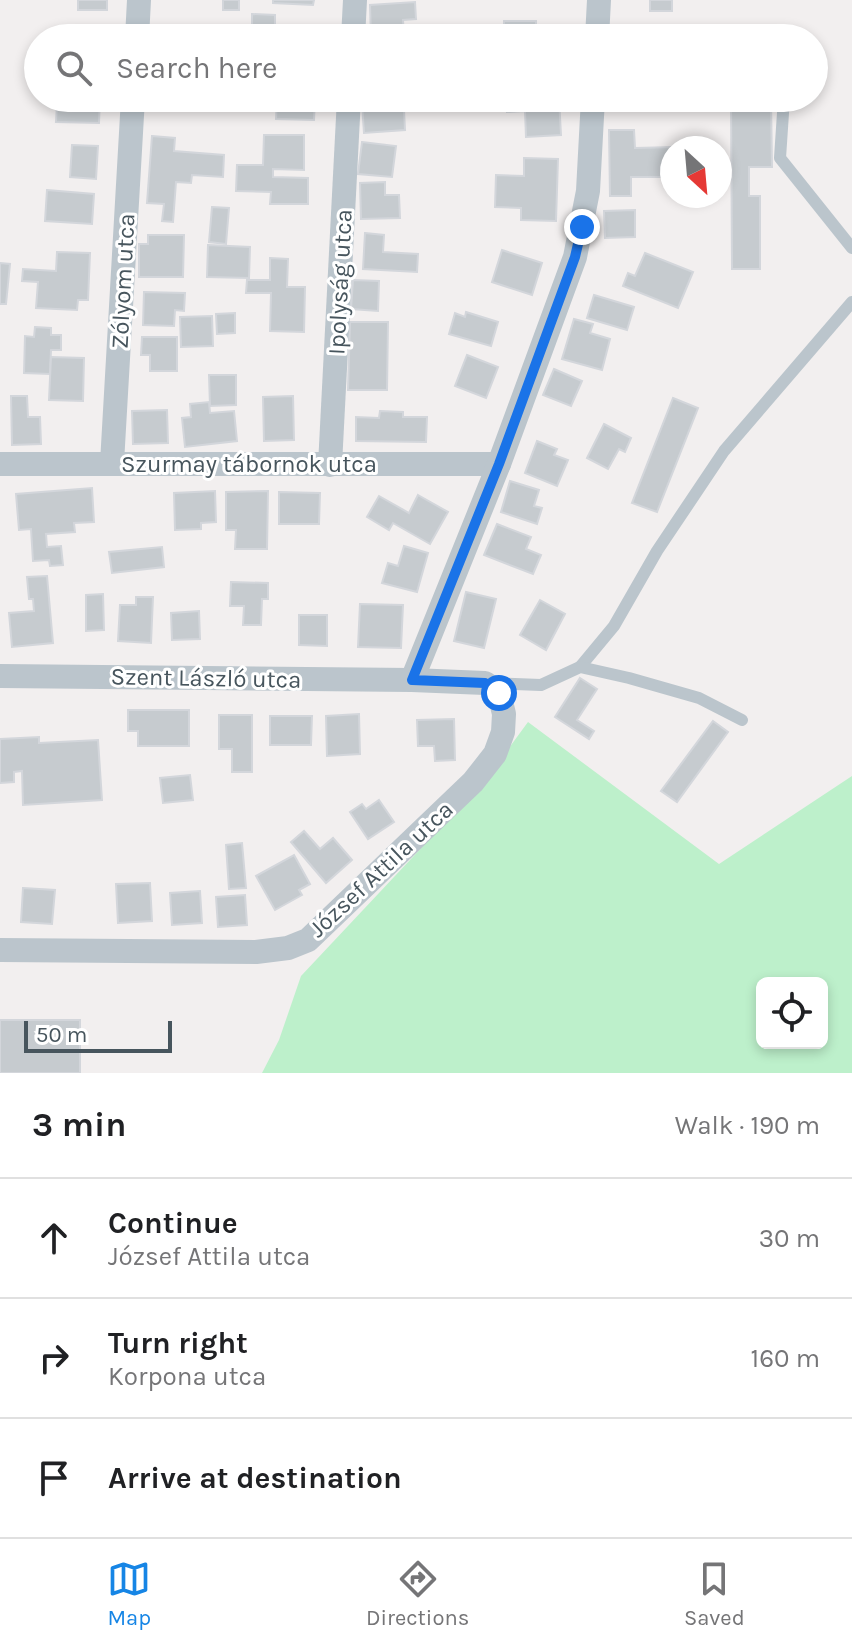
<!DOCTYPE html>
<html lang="en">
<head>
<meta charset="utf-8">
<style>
  :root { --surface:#fff; --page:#f2f2f2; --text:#202124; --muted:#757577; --line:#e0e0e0; --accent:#1685e5 }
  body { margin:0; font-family:Karla,sans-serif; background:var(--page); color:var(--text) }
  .controls { position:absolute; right:24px; bottom:24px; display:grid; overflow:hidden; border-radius:12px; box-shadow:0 4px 12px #0003 }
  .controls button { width:72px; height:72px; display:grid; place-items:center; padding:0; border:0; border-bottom:2px solid var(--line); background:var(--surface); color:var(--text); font:40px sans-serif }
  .compass { position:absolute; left:660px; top:136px; width:72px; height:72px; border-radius:50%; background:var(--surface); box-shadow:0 4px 12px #0003; rotate:154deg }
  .scale { position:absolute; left:24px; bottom:20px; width:148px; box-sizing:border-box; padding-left:8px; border:4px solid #47555d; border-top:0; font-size:22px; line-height:28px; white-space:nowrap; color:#47555d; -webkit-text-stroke:6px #fff; paint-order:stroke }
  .stop { position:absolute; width:24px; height:24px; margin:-18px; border:6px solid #1a73e8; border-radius:50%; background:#fff }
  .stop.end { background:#1a73e8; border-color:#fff; box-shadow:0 2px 8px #0008 }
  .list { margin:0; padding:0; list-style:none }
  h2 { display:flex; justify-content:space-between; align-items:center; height:104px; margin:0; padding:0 32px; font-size:34px }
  h2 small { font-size:26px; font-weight:400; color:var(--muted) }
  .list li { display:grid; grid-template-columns:52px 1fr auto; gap:24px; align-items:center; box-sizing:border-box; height:120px; padding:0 32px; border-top:2px solid var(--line) }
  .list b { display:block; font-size:30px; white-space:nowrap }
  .list p { margin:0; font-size:26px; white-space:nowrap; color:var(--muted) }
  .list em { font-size:26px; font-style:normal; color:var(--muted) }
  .icon { flex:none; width:44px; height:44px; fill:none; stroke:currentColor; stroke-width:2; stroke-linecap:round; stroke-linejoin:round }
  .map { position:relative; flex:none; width:852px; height:1073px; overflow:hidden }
  .search { position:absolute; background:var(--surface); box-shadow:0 4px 12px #0003; left:24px; right:24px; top:24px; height:88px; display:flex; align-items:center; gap:20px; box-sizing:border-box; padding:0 28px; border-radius:44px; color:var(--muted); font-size:30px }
  .sheet { height:464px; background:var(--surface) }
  nav { display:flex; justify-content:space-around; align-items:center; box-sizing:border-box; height:112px; border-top:2px solid var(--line); background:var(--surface); font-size:22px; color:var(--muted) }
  nav a { display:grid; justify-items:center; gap:4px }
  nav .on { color:var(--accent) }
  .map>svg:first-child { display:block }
  .green { fill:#bdf0cb; fill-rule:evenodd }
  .building { fill:#c6cbcf; stroke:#d3d6db; stroke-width:2 }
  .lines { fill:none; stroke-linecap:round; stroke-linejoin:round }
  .service { stroke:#bbc5cc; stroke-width:12 }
  .minor { stroke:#bbc5cc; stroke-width:24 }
  .route { stroke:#1a73e8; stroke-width:10 }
  .labels { text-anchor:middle; stroke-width:6; stroke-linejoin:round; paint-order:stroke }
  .street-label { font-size:24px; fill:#47555d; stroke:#fff }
</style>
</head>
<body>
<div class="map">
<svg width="852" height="1073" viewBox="0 0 852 1073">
  <rect width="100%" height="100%" fill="#f2efef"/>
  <path class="green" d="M528,722L719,864L852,776V1073H262L279,1040L301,976L487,778ZM762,983H822V1043H762Z"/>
  <g class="building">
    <rect x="78" y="0" width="29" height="10"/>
    <rect x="223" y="0" width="16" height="10"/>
    <path d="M273,0H314L313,5L273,3Z"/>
    <rect x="650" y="0" width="22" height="11"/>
    <path d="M415,2L416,19L403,20L404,38H371L370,5Z"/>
    <path d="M252,14L275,15V38H252Z"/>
    <rect x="504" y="21" width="32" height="17"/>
    <path d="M792,29V38H743V30Z"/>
    <path d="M154,33L195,35V38H154Z"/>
    <path d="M71,98H100L99,123L56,122L57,104L71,105Z"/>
    <path d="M151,98H223L224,107L151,108Z"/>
    <path d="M283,98H315L314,120L276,119L277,100H283Z"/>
    <path d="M518,98H559L561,135L526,137L525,111L507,112V100Z"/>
    <path d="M731,98H771L772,167H749V196H760V269H732Z"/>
    <path d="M386,103L387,111L404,110L405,130L364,133L362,104Z"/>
    <path d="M609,130H634L635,148L674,147L672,148V165H661V177H631V196H610Z"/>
    <path d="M264,135H304V170L273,169V177L308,178V204H270L271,192L236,191L237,165H263Z"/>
    <path d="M152,136L175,138L174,151L224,155L223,177L192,175L191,183L176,182L173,222L162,221L164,204L147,203Z"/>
    <path d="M362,142L396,146L392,177L358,174Z"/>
    <path d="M72,145L98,146L96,179L70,177Z"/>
    <path d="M524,158L558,159L556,221L521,220V208L495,207L496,175L524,176Z"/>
    <path d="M385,182V195H399L400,218L361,219L360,183Z"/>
    <path d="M47,190L94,194L92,224L45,221Z"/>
    <path d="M212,207L229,208L226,244L209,242Z"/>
    <path d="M635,210V237L605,238L604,211Z"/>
    <path d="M365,233L384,235L383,252L418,254L417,272L363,269Z"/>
    <path d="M148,235H184L183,277H139V244H148Z"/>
    <path d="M208,245L250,247L249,278L207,277Z"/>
    <path d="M502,250L542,263L532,295L492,282Z"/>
    <path d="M57,252L90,253L88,300H78L77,310L36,308L38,282L22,281L23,269L56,271Z"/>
    <path d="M645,253L693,272L678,308L623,286L628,273L635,276Z"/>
    <path d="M270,258L288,259L287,287H305L304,332L270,331L271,293H246L247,280H270Z"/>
    <path d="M0,263L10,264L6,304H0Z"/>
    <path d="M353,280L379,281L378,311L351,309Z"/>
    <path d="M144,292L185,293L184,311L175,310L174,326L143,325Z"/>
    <path d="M594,295L634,307L627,330L587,318Z"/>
    <path d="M466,312L498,322L491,346L449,334L455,313L465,317Z"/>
    <path d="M235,313V333L217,334L216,314Z"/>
    <path d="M212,316L213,346L181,347L180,317Z"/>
    <path d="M574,319L593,324L590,333L610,339L602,370L562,359Z"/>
    <path d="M350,322H388L387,390H348Z"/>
    <path d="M35,327L51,328V335H61V350H51L50,374L24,373L25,336L34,337Z"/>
    <path d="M142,337H177V371H150V355H141Z"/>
    <path d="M467,355L498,367L486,398L455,386Z"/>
    <path d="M51,357L84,358L83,401L49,400Z"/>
    <path d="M554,369L582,381L571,406L543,395Z"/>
    <path d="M209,375H236V405L210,406Z"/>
    <path d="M11,396H27L28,417H40L41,444L12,445Z"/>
    <path d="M293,396L294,440L264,441L263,397Z"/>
    <path d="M673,398L698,408L657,512L632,503Z"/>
    <path d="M209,402L210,413L234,411L237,441L185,447L182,418L191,417L190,404Z"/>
    <path d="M167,410L168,443L133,444L132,411Z"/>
    <path d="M380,411L403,412V417H427L426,442L356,441V417L379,418Z"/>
    <path d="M604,424L631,438L625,452L619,449L608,469L587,458Z"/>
    <path d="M537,441L557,449L554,455L568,460L557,486L525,473Z"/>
    <path d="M510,481L539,490L534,506L542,508L537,524L501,512Z"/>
    <path d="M92,488L94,522L74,523L75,532L46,534L47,547L61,546L63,565L50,566L49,560L33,561L31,529L19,530L16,494Z"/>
    <path d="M215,491L216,522L201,523V529L175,530L174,493Z"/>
    <path d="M268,491L267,549H235L236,530H226V492Z"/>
    <path d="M279,492L320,493L319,524H279Z"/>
    <path d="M418,495L448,512L430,544L393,523L389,530L367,517L379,496L409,513Z"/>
    <path d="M497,524L531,537L526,549L541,555L533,574L484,555Z"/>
    <path d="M404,546L428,553L417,592L382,583L388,563L398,566Z"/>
    <path d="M162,547L164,567L112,573L109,552Z"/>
    <path d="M47,576L53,643L12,647L9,613L34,611L33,599H29L27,577Z"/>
    <path d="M231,582L268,583V599H262L261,625H243L244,606H230Z"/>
    <path d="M466,592L496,599L484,648L454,641Z"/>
    <path d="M103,594L104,630L86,631V595Z"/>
    <path d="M136,597H153L151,643L118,641L120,605H136Z"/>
    <path d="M540,600L565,614L546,650L520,635Z"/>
    <path d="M360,604L403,605L401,648L358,647Z"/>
    <path d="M199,611L200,639L172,640L171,613Z"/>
    <path d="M299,615H327V646L299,645Z"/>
    <path d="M580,678L597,689L577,720L594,731L589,739L555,717Z"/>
    <path d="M128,710H189V746H138V731H128Z"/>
    <path d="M359,714L360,754L327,756L326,716Z"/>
    <path d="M219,715H252V772H232V749H219Z"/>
    <path d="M270,716H312L311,745H270Z"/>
    <path d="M454,719L455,760L435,761L434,746H418L417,720Z"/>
    <path d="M713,721L728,732L677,802L661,791Z"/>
    <path d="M39,737V743L98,740L102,800L23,805L22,771L14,772V782L0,783V739Z"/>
    <path d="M190,775L193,800L163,803L160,778Z"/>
    <path d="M379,800L394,822L368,839L350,812L362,804L366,809Z"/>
    <path d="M304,831L320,849L333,838L352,860L326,883L291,842Z"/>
    <path d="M242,843L246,888L229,889L226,845Z"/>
    <path d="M294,855L310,884L299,890L302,895L275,910L256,876Z"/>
    <path d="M150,883L152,921L118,923L116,884Z"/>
    <path d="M23,888L55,890L52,924L21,922Z"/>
    <path d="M200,891L202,923L172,925L170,893Z"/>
    <path d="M245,895L247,925L218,927L216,897Z"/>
    <rect x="0" y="1020" width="80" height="53"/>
  </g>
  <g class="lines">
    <g class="service">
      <path d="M784,98L780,158L852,248"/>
      <path d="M580,667L614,626L657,551L724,451L852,302"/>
      <path d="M492,683L541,685L580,667L629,678L699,698L742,720"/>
    </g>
    <g class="minor">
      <path d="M137,38L139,0"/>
      <path d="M353,38L355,0"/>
      <path d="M597,38L599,0"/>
      <path d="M112,463L133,98"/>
      <path d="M0,464H499"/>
      <path d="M330,465L349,98"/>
      <path d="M0,676L412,680L485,683L499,693L504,714L503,732L495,754L473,782L308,940L288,948L256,952L0,950"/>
      <path d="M412,680L499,464L575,257L588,191L593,98"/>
    </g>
  </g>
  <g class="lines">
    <path class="route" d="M499,693L485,683L412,680L499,464L575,257L582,227"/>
  </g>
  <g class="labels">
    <g class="street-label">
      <text transform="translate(123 281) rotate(-87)" y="8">Zólyom utca</text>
      <text transform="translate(340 282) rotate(-87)" y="8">Ipolyság utca</text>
      <text x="249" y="472">Szurmay tábornok utca</text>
      <text transform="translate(206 678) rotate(1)" y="8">Szent László utca</text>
      <text transform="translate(381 869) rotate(-43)" y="8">József Attila utca</text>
    </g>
  </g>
</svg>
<div class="controls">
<button><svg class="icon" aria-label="locate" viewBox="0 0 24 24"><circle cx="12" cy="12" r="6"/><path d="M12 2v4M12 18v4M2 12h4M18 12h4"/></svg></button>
</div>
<svg class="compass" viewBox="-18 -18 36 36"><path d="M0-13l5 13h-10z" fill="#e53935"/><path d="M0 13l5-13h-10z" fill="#757577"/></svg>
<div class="scale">50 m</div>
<div class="stop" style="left:499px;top:693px"></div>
<div class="stop end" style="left:582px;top:227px"></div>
<div class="search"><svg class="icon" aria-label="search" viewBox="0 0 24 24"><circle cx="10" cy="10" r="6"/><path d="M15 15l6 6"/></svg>Search here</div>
</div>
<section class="sheet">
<h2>3 min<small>Walk · 190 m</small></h2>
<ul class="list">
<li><svg class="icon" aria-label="ahead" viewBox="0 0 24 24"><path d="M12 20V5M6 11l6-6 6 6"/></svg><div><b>Continue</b><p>József Attila utca</p></div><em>30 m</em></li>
<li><svg class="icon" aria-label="right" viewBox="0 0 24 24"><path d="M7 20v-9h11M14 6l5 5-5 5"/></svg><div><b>Turn right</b><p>Korpona utca</p></div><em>160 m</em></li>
<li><svg class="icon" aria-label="arrive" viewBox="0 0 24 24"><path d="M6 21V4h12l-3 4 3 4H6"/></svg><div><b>Arrive at destination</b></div></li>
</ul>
</section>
<nav>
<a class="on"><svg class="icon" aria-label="map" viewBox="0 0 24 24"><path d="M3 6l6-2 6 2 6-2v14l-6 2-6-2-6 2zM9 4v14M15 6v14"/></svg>Map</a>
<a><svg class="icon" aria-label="directions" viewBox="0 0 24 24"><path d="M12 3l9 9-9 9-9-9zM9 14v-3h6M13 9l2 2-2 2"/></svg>Directions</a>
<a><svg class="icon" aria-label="saved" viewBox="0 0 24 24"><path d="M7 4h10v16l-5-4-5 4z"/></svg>Saved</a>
</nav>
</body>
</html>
